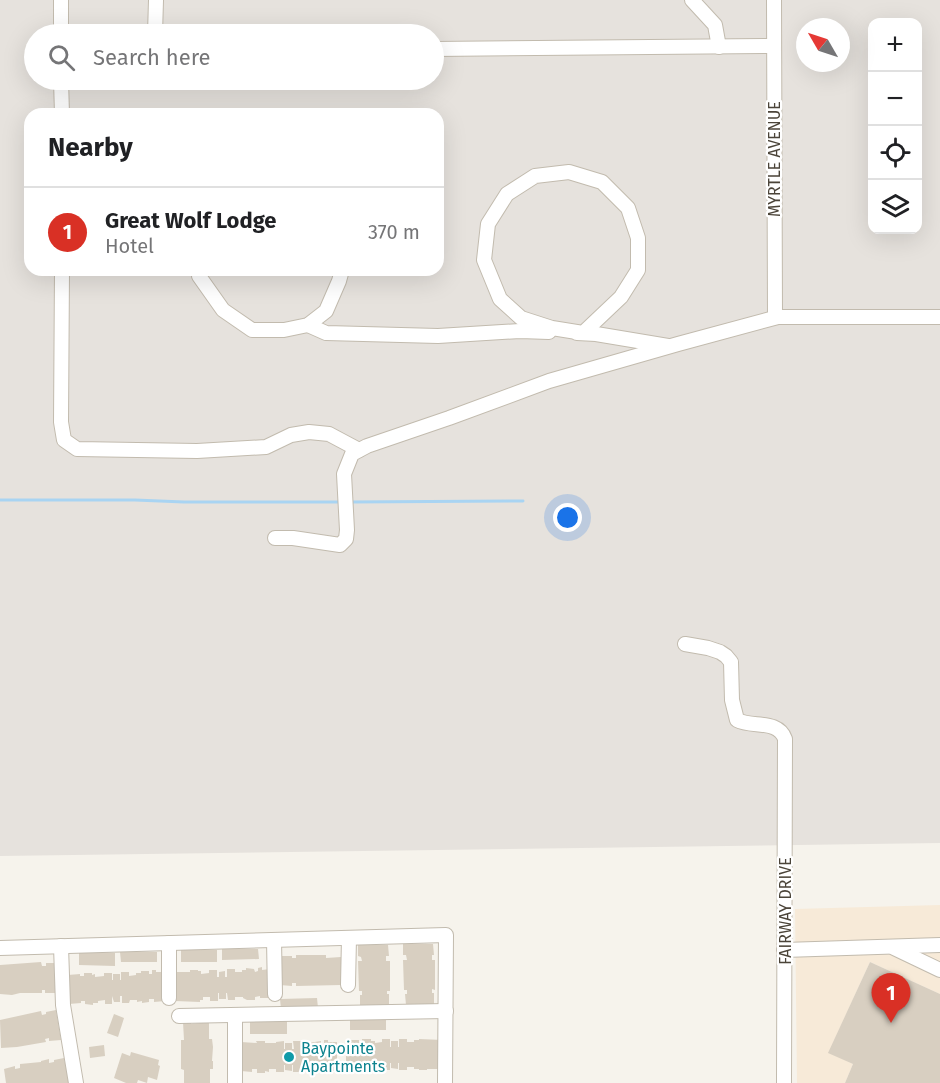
<!DOCTYPE html>
<html lang="en">
<head>
<meta charset="utf-8">
<style>
  :root { --surface:#fff; --page:#f6f6f6; --text:#202124; --muted:#757577; --line:#e0e0e0; --accent:#d93025 }
  body { margin:0; font-family:"Fira Sans",sans-serif; background:var(--page); color:var(--text) }
  .controls { position:absolute; right:18px; top:18px; display:grid; overflow:hidden; border-radius:12px; box-shadow:0 6px 24px #0002 }
  .controls button { width:54px; height:54px; display:grid; place-items:center; padding:0; border:0; border-bottom:2px solid var(--line); background:var(--surface); color:var(--text); font:30px sans-serif }
  .compass { position:absolute; left:796px; top:18px; width:54px; height:54px; border-radius:50%; background:var(--surface); box-shadow:0 6px 24px #0002; rotate:309deg }
  .you { position:absolute; left:568px; top:518px; width:21px; height:21px; margin:-15px; border:4px solid #fff; border-radius:50%; background:#1a73e8; box-shadow:0 0 0 9px #1a73e833 }
  .badge { display:grid; place-items:center; width:39px; height:39px; border-radius:50%; background:var(--accent); color:#fff; font-size:20px; font-weight:700 }
  .pin { position:absolute; translate:-50% -50px; filter:drop-shadow(0 2px 3px #0008) }
  .pin::after { content:''; position:absolute; top:32px; width:21px; height:18px; background:inherit; clip-path:polygon(0 0,100% 0,50% 100%) }
  .list { margin:0; padding:0; list-style:none }
  h2 { display:flex; justify-content:space-between; align-items:center; height:78px; margin:0; padding:0 24px; font-size:26px }
  h2 small { font-size:20px; font-weight:400; color:var(--muted) }
  .list li { display:grid; grid-template-columns:39px 1fr auto; gap:18px; align-items:center; box-sizing:border-box; height:90px; padding:0 24px; border-top:2px solid var(--line) }
  .list b { display:block; font-size:22px; white-space:nowrap }
  .list p { margin:0; font-size:20px; white-space:nowrap; color:var(--muted) }
  .list em { font-size:20px; font-style:normal; color:var(--muted) }
  .icon { flex:none; width:33px; height:33px; fill:none; stroke:currentColor; stroke-width:2; stroke-linecap:round; stroke-linejoin:round }
  .map { position:relative; flex:none; width:940px; height:1083px; overflow:hidden }
  .search { position:absolute; background:var(--surface); box-shadow:0 6px 24px #0002; left:24px; top:24px; width:420px; height:66px; display:flex; align-items:center; gap:15px; box-sizing:border-box; padding:0 21px; border-radius:33px; color:var(--muted); font-size:22px }
  .panel { position:absolute; background:var(--surface); box-shadow:0 6px 24px #0002; left:24px; top:108px; width:420px; height:168px; border-radius:18px }
  .map>svg:first-child { display:block }
  .commercial { fill:#f7ead8 }
  .industrial { fill:#e6e2dd; fill-rule:evenodd }
  .lines { fill:none; stroke-linecap:round; stroke-linejoin:round }
  .stream { stroke:#a9d4f2; stroke-width:3 }
  .building { fill:#d8cfc1 }
  .minor-casing { stroke:#c2bbae; stroke-width:16 }
  .minor { stroke:#fff; stroke-width:14 }
  .culture-dot { fill:#0f9aa8; stroke:#fff; stroke-width:2 }
  .labels { text-anchor:middle; stroke-width:4.5; stroke-linejoin:round; paint-order:stroke }
  .street-label { font-size:16px; fill:#4b4439; stroke:#fff }
  .culture-label { font-size:16px; fill:#0d838f; stroke:#fff; text-anchor:start }
</style>
</head>
<body>
<div class="map">
<svg width="940" height="1083" viewBox="0 0 940 1083">
  <rect width="100%" height="100%" fill="#f6f3ec"/>
  <path class="commercial" d="M940,905V994L870,962L829,1052L853,1064L845,1083H797L795,909Z"/>
  <path class="industrial" d="M0,0H940V843L0,856ZM872,22H918V230H872ZM805,27H841V63H805ZM34,34H434V80H34ZM30,114H438V270H30Z"/>
  <g class="lines">
    <g class="stream">
      <path d="M0,500H135L184,502H340"/>
      <path d="M350,502L523,501"/>
    </g>
  </g>
  <g class="building">
    <path d="M403,944H433L434,955H432V960H435V990L432,989V993H434V1005H406L405,994H407V990H404L403,960H407L406,955H403Z"/>
    <path d="M358,945H388L389,956H386V961H390V991H387V994H389V1006L360,1007V995H362V991H359L358,961H362L361,957L358,956Z"/>
    <path d="M222,949H258L259,959L222,960Z"/>
    <rect x="181" y="950" width="36" height="12"/>
    <path d="M79,952L115,953V966L79,965Z"/>
    <path d="M120,952H157V962H121Z"/>
    <path d="M296,955H326V958L341,957V985L296,986V983H292V986L280,985V956H292V958H296Z"/>
    <path d="M41,962L42,966H46V963H56L57,993H45V990H42V993H20L12,995L0,994V965Z"/>
    <path d="M870,962L940,994V1083H845L853,1064L828,1053Z"/>
    <path d="M262,967V970L270,969V998H260V996L255,997V1000H247L243,998V997H235V1000H228L227,993H226V999H219V993H218V1001H210V997H203V1000H200V1002L175,1001L174,972H190V970H198V971H201V974L209,973V970H217V977H219V972L225,971V977H227V969H235V972H242V970H246V968L254,969L255,972L258,971V968Z"/>
    <path d="M152,970H156V972H164L165,1001L154,1002V999H149V1002L142,1003V1001L137,1002V1000H130L129,1003H122V996H120V1002H114L112,996V1004H105V1000L98,1001V1003H93V1005L85,1004V1001H81V1003L69,1004L68,975L80,974V976H84V973H92V975L95,974V977L104,976V973H112V980H113V974H120V980H121V972H129V976L136,975V973H141V971H149V974H152Z"/>
    <path d="M317,998L318,1008L281,1009L280,999Z"/>
    <path d="M56,1010L61,1040L49,1041V1038L45,1039L46,1042L17,1047L1,1048L0,1020L41,1011L42,1015L46,1014V1012Z"/>
    <path d="M114,1014L124,1018L118,1037L107,1033Z"/>
    <path d="M386,1018V1030H350V1019Z"/>
    <rect x="250" y="1021" width="37" height="13"/>
    <path d="M183,1022H191V1024L209,1022V1039H212L213,1047L212,1061H213V1069H210V1083H184V1070L181,1069V1040H184Z"/>
    <path d="M362,1039H371V1041H375V1043L382,1042V1039H390V1047H391V1041H398V1047H399V1039H407V1042H414V1040H419V1039L443,1040L442,1069H427V1070H419V1069H414V1067H407V1070H399V1063H398V1069L391,1068V1063H390V1070H382V1067H375V1069H370V1070H362V1067H358V1069H346V1040H359V1042H362Z"/>
    <path d="M324,1040H328V1042H337V1071H321V1073H313V1071H308V1069H301V1072H293V1065H292V1071L285,1070V1065H284V1072H276V1069H269V1072L265,1071V1073H257V1069H252V1072L241,1071V1042L257,1043L256,1041H265V1043H276V1042L284,1041V1049H285V1043H292V1049H294L293,1041H301V1045L309,1044L308,1043L321,1041V1044H324Z"/>
    <path d="M104,1045L105,1056L90,1058L89,1047Z"/>
    <path d="M131,1052L159,1060L158,1065L160,1066L157,1080L148,1077L147,1083L138,1080L137,1083H126L114,1078L122,1053L130,1056Z"/>
    <path d="M64,1058L69,1083H6L4,1069L15,1066V1069L20,1068V1064L41,1062V1061L49,1059V1063L54,1062V1060Z"/>
  </g>
  <g class="lines">
    <g class="minor-casing">
      <g id="minor">
        <path d="M61,0V34"/>
        <path d="M692,0L715,25L719,47"/>
        <path d="M774,0L775,317H940"/>
        <path d="M155,34L156,0"/>
        <path d="M434,49L774,46"/>
        <path d="M61,80L62,114"/>
        <path d="M569,172L602,182L628,208L638,238V270L621,297L583,333L552,328L521,318L500,299L484,260L488,224L507,194L535,176Z"/>
        <path d="M62,270L61,422L64,440L77,449L197,451L266,447L291,435L309,432L329,434L359,450"/>
        <path d="M199,270V276L223,310L252,330H284L308,325L326,311L339,281L342,270"/>
        <path d="M308,325L326,333L438,336L520,331L549,332"/>
        <path d="M577,333L596,334L668,346"/>
        <path d="M275,538H293L340,545L346,539L347,530L344,474L352,454L367,446L449,418L549,381L678,344L778,317"/>
        <path d="M685,644L708,648L720,652L726,656L731,662L732,700L737,720C752,728 778,719 785,739L784,1083"/>
        <path d="M274,940L275,994"/>
        <path d="M169,943V998"/>
        <path d="M61,946L63,1005L76,1083"/>
        <path d="M0,948L446,935L445,1083"/>
        <path d="M894,948L940,970"/>
        <path d="M784,950L940,945"/>
        <path d="M348,985L349,938"/>
        <path d="M179,1016L446,1011"/>
        <path d="M235,1083V1015"/>
      </g>
    </g>
    <use href="#minor" class="minor"/>
  </g>
  <circle class="culture-dot" cx="289" cy="1057" r="6"/>
  <g class="labels">
    <g class="street-label">
      <text transform="translate(774 159) rotate(-90)" y="6">MYRTLE AVENUE</text>
      <text transform="translate(785 911) rotate(-90)" y="6">FAIRWAY DRIVE</text>
    </g>
    <g class="culture-label">
      <text x="301" y="1054">Baypointe<tspan x="301" dy="18">Apartments</tspan></text>
    </g>
  </g>
</svg>
<div class="controls">
<button>+</button>
<button>−</button>
<button><svg class="icon" aria-label="locate" viewBox="0 0 24 24"><circle cx="12" cy="12" r="6"/><path d="M12 2v4M12 18v4M2 12h4M18 12h4"/></svg></button>
<button><svg class="icon" aria-label="layers" viewBox="0 0 24 24"><path d="M12 4l9 5-9 5-9-5zM3 14l9 5 9-5"/></svg></button>
</div>
<svg class="compass" viewBox="-18 -18 36 36"><path d="M0-13l5 13h-10z" fill="#e53935"/><path d="M0 13l5-13h-10z" fill="#757577"/></svg>
<div class="you"></div>
<div class="pin badge" style="left:891px;top:1023px">1</div>
<div class="search"><svg class="icon" aria-label="search" viewBox="0 0 24 24"><circle cx="10" cy="10" r="6"/><path d="M15 15l6 6"/></svg>Search here</div>
<section class="panel">
<h2>Nearby<small></small></h2>
<ul class="list">
<li><span class="badge">1</span><div><b>Great Wolf Lodge</b><p>Hotel</p></div><em>370 m</em></li>
</ul>
</section>
</div>
</body>
</html>
